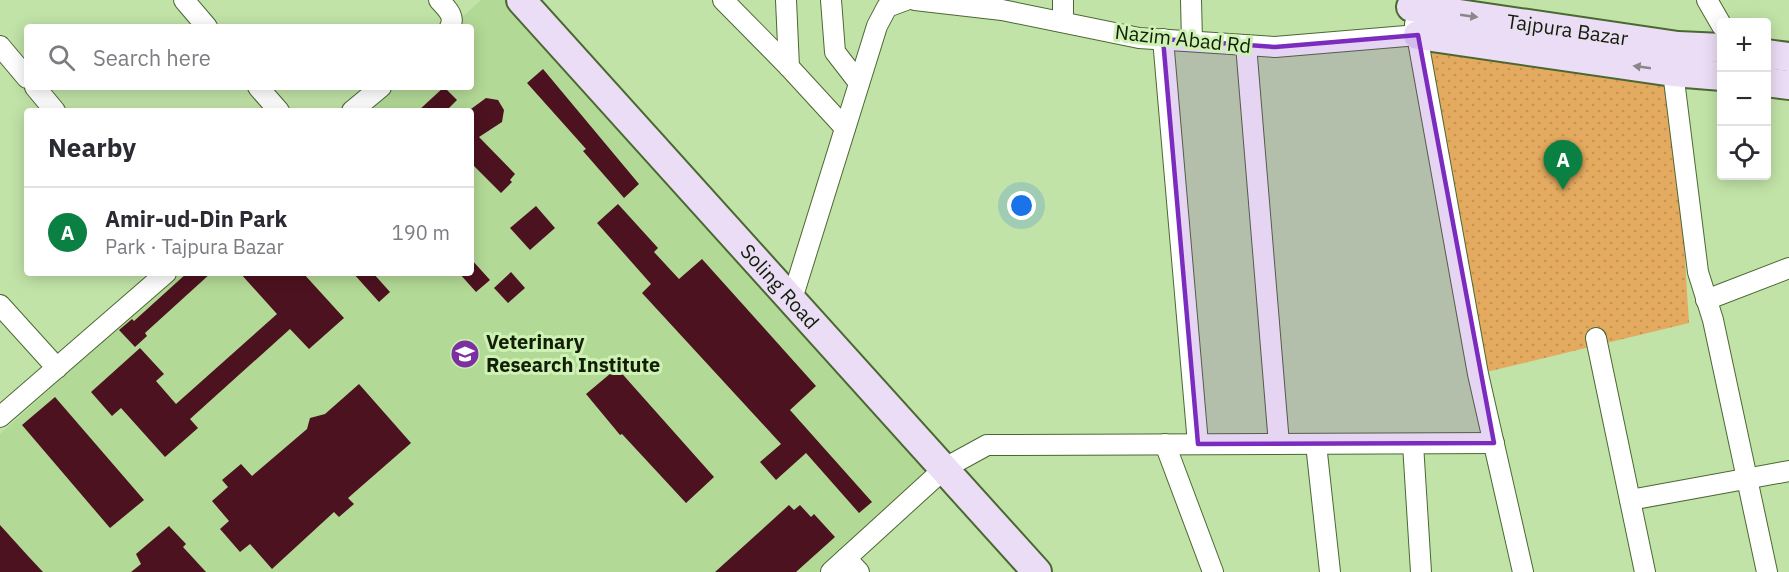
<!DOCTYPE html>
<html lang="en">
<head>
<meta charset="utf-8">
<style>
  :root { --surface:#fff; --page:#f7f7f7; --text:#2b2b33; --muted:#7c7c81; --line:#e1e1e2; --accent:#0b8043 }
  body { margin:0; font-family:"IBM Plex Sans",sans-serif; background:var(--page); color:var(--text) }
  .controls { position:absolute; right:18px; top:18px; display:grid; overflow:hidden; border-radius:6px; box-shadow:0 3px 15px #0003 }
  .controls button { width:54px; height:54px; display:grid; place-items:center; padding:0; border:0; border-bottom:2px solid var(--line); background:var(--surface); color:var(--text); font:30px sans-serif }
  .you { position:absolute; left:1022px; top:206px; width:21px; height:21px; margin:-15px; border:4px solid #fff; border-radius:50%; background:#1a73e8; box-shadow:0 0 0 9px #1a73e833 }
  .badge { display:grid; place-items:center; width:39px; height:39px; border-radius:50%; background:var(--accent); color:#fff; font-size:20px; font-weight:700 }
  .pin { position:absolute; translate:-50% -50px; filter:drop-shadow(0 2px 3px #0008) }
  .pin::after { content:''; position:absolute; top:32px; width:21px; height:18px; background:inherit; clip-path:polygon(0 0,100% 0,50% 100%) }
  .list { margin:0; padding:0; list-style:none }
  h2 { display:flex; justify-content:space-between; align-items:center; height:78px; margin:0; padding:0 24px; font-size:26px }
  h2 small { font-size:20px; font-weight:400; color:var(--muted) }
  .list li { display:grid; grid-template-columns:39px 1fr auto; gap:18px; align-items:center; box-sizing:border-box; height:90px; padding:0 24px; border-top:2px solid var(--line) }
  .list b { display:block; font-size:22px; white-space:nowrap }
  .list p { margin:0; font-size:20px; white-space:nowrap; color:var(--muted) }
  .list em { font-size:20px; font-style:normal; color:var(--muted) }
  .icon { flex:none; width:33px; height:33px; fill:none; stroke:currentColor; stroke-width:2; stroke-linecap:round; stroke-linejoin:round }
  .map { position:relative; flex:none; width:1789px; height:572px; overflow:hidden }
  .search { position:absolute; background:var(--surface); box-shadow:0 3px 15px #0003; left:24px; top:24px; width:450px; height:66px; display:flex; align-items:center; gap:15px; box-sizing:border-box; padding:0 21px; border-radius:6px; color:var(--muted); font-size:22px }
  .panel { position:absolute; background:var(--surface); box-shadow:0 3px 15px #0003; left:24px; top:108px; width:450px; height:168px; border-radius:6px }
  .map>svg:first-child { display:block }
  .built { fill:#b3d996 }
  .park { fill:url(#park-dots) }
  .building { fill:#4d121f }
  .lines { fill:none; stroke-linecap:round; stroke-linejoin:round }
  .street-casing { stroke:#4b6831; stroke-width:22 }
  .secondary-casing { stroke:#4b6831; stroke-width:32 }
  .street { stroke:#fff; stroke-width:20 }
  .secondary { stroke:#ecddf6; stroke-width:28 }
  .oneway { fill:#8a878a }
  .marked { fill:#7b2cbf; fill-opacity:0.2; stroke:#7b2cbf; stroke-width:4.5; stroke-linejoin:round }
  .labels { text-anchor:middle; stroke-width:6; stroke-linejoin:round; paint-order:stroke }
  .street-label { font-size:20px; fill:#121e07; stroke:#cef1b4 }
  .poi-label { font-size:20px; font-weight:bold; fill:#121e07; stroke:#cef1b4; text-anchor:start }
</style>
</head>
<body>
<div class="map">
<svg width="1789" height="572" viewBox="0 0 1789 572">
  <defs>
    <pattern id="park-dots" width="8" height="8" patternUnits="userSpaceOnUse" patternTransform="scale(1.5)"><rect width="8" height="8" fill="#e4ab60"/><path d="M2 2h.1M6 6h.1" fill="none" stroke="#c39352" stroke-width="1.8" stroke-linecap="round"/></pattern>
  </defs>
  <rect width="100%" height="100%" fill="#c1e3a7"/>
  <path class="built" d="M481,0H521L945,468L831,572H0V434L178,273H471V111H358L385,87H471V27H451Z"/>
  <path class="park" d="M1418,35L1673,72L1689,323L1478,374Z"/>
  <g class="building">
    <path d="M543,69L639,184L624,198L583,151L586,149L527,83Z"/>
    <path d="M444,87L457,100L446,111H418Z"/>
    <path d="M486,98L498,100L504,110L502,122L479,137L515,174L510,180L512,182L501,193L471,163V109Z"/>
    <path d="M618,204L658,248L654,252L679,279L702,259L816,386L790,410L872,502L859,513L806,453L776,480L760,462L781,444L642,293L651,284L597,223Z"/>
    <path d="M536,206L555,228L530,250L510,228Z"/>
    <path d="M471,259L490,280L476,292L459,273H471Z"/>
    <path d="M511,272L525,288L508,303L494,288Z"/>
    <path d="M187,273H211L145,333L147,336L135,347L119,330L132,319L134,321Z"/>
    <path d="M240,273H303L344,318L309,349L290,329L190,419L198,428L165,457L121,408L112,416L91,392L140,348L164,374L156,381L176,404L277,314Z"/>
    <path d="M353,273H373L390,292L379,302Z"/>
    <path d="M617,368L714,477L686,503L622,434L620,435L586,394Z"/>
    <path d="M359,384L411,443L348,498L354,504L339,517L334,512L272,569L250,544L240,552L220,529L229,521L212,501L228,487L222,480L241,464L252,476L307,429L310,418L325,414Z"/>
    <path d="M55,397L144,500L110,528L22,425Z"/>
    <path d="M789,505L794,510L800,505L811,517L814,514L835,537L796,572H715Z"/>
    <path d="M0,525L28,556L43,572H0Z"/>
    <path d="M169,526L186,544L183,547L206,572H131L141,564L136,554Z"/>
  </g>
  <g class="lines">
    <g class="street-casing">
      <g id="street">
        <path d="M184,0L207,27"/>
        <path d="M439,0C446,8 456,16 450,27"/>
        <path d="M723,0L789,67"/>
        <path d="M786,0L789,67L845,128"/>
        <path d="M831,0L835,52L859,83"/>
        <path d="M915,0L1002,10L1139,38L1275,47L1418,35"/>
        <path d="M1191,0L1192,41"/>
        <path d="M1707,0L1722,26"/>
        <path d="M1063,22V0"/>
        <path d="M1415,24L1478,374L1523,572"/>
        <path d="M1163,39L1198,444"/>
        <path d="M1246,45L1279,444"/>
        <path d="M0,46L27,78"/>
        <path d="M1675,61L1673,72L1698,272L1713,320L1767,572"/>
        <path d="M35,87L55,111"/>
        <path d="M258,87L279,111"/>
        <path d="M352,111L381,87"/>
        <path d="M792,299L877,26L887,7L906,0"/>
        <path d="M1706,300L1789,268"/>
        <path d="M0,305L57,368"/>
        <path d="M1596,338L1645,572"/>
        <path d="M0,417L166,273"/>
        <path d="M1165,444L1213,572"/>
        <path d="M1316,444L1330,572"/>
        <path d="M1413,444L1421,572"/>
        <path d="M1630,500L1789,471"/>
        <path d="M846,558L859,572"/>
        <path d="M831,572L945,468L987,445L1494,443"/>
      </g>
    </g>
    <g class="secondary-casing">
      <g id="secondary">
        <path id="s1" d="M521,0L1037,572"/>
        <path id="s2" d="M1411,7L1678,46L1722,48"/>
        <path d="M1418,35L1673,72L1722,76"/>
        <path d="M1766,54L1789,57"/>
        <path d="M1766,82L1789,85"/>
      </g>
    </g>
    <use href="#street" class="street"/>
    <use href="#secondary" class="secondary"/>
  </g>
  <defs><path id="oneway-solid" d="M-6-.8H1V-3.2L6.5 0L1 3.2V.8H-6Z" transform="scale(1.5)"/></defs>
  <g class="oneway">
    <use href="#oneway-solid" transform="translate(1469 16) rotate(8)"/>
    <use href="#oneway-solid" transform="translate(1642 67) rotate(-172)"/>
  </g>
  <path class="marked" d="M1418,35L1494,443L1198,444L1163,39L1275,47Z"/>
  <defs>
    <g id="university-disc" transform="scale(1.5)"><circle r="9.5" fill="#7b30a2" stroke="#cef1b4"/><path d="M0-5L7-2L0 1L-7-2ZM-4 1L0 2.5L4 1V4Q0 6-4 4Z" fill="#fff"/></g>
  </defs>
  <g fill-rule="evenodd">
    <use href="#university-disc" x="465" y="354"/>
  </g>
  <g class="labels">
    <g class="street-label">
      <text dy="7" stroke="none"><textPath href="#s2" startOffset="158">Tajpura Bazar</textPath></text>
      <text transform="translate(1183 39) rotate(6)" y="7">Nazim Abad Rd</text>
      <text dy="7" stroke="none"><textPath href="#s1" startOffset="386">Soling Road</textPath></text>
    </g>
    <g class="poi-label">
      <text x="486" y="349">Veterinary<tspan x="486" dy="23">Research Institute</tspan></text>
    </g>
  </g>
</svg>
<div class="controls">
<button>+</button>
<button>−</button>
<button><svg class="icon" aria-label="locate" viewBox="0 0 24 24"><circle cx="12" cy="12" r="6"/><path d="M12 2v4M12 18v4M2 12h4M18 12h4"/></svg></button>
</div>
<div class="you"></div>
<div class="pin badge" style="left:1563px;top:190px">A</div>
<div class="search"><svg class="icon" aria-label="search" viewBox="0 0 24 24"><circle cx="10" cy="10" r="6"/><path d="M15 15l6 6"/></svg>Search here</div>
<section class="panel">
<h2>Nearby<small></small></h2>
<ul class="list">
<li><span class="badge">A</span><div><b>Amir-ud-Din Park</b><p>Park · Tajpura Bazar</p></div><em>190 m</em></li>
</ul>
</section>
</div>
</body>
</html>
